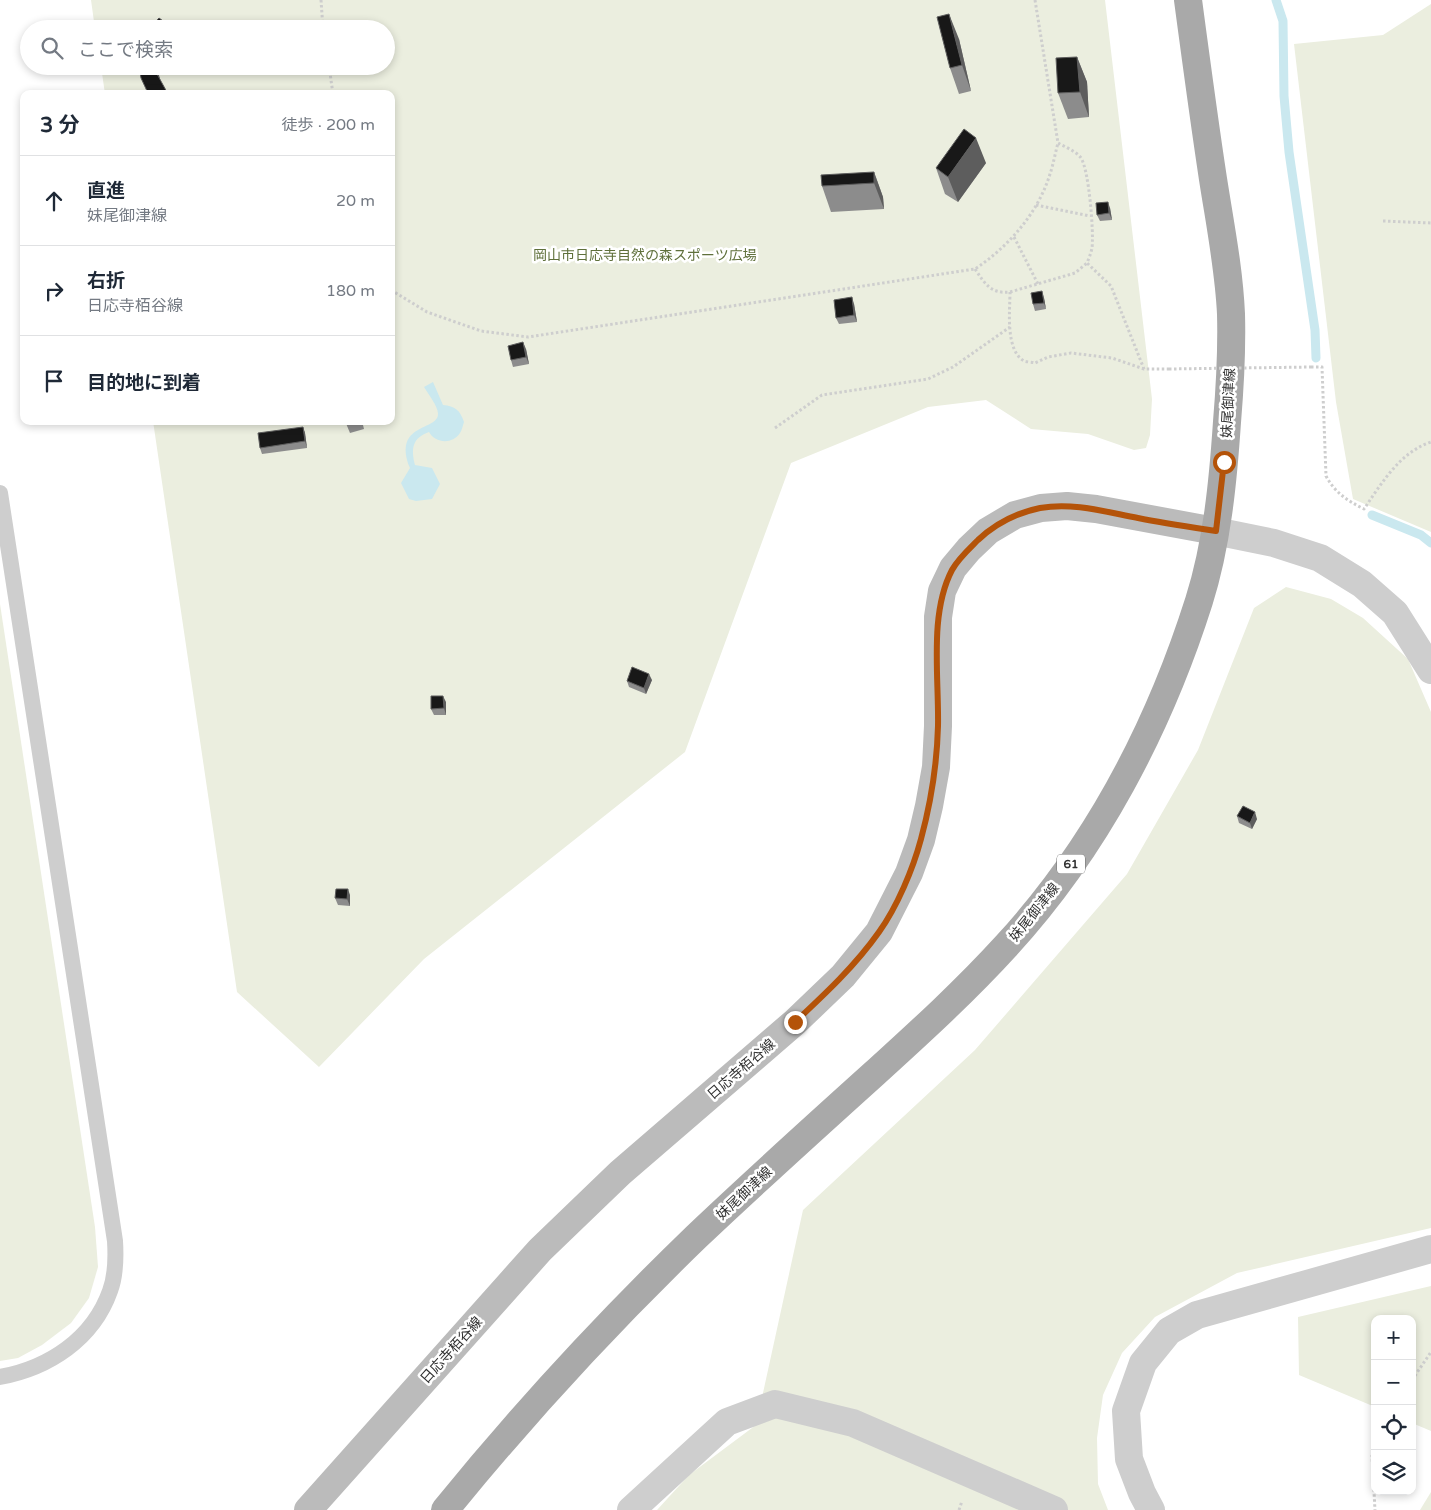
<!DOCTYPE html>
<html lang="ja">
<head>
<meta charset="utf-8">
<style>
  :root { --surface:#fff; --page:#f2f2f3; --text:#1f2937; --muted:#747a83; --line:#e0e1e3 }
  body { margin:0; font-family:"Varela Round","Noto Sans JP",sans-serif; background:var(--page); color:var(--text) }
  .controls { position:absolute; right:15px; bottom:15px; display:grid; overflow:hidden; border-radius:10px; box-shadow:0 2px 8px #0003 }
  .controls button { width:45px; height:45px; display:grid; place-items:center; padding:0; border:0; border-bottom:1px solid var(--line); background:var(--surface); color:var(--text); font:25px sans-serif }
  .stop { position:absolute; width:15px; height:15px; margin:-11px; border:4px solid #b45309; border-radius:50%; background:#fff }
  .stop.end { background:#b45309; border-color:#fff; box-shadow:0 1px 5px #0008 }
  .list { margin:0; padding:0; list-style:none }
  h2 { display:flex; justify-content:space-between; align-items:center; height:65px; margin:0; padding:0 20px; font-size:21px }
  h2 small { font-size:16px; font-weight:400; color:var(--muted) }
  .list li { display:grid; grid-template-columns:32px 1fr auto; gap:15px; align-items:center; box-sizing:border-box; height:90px; padding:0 20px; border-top:1px solid var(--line) }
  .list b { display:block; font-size:19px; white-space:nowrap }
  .list p { margin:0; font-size:16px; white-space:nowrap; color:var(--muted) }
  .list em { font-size:16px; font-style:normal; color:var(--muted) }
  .icon { flex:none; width:28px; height:28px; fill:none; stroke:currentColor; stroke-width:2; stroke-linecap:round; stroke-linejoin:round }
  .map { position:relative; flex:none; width:1431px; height:1510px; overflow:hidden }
  .search { position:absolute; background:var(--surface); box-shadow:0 2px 8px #0003; left:20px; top:20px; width:375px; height:55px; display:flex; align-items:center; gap:12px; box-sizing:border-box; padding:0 18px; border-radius:28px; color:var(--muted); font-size:19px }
  .panel { position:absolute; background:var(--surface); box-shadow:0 2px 8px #0003; left:20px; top:90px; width:375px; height:335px; border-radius:10px }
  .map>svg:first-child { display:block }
  .green { fill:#ebeedf }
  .water { fill:#cae8ef }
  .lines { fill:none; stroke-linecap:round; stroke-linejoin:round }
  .stream { stroke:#cae8ef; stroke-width:9 }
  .path { stroke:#cecece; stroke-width:3; stroke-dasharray:2.5 2.5; stroke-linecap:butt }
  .service { stroke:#cecece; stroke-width:16 }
  .minor { stroke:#cecece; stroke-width:28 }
  .secondary { stroke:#bbb; stroke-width:28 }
  .primary { stroke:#a9a9a9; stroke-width:28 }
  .path-bridge { stroke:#cecece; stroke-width:3; stroke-dasharray:2.5 2.5; stroke-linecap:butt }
  .wall { fill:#8c8c8c }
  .shaded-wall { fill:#5d5d5d }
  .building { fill:#181818; stroke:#5d5d5d }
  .route { stroke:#b45309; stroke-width:6 }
  .labels { text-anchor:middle; stroke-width:5; stroke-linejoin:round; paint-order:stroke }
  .shield { fill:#fff; stroke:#6f6f6f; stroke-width:1 }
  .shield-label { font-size:12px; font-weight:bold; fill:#313131 }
  .park-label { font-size:14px; fill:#5f703b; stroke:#fff }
  .street-label { font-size:14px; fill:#313131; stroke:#fff }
</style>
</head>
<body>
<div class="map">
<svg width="1431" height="1510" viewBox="0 0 1431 1510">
  <rect width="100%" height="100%" fill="#fff"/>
  <g class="green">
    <path d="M91,0H1105L1152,399L1150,435L1146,448L1134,450L1088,434L1031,429L986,400L928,407L791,463L685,752L424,959L319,1067L237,992L153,421H391V94H105L101,66H386V29H95Z"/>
    <path d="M1431,4V532L1353,499L1336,402L1294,44L1383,35Z"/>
    <path d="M1286,587L1331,599L1363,618L1408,659L1431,712V1228L1237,1273L1155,1317L1122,1353L1103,1395L1097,1438L1098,1484L1108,1510H657L689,1475L756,1425L803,1210L975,1050L1127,874L1198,750L1254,608Z"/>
    <path d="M0,604L95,1227L98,1267L89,1298L71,1323L42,1345L18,1358L0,1361Z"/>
    <path d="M1431,1286V1431L1412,1423V1319H1375V1407L1299,1375L1298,1317Z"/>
    <path d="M1431,1492V1510H1420Z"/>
  </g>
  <path class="water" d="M433,382L443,405C455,406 460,410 464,422C463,425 462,430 460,433C452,445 435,443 429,432C412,438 411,449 415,465L432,468L440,484L432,499L416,501L409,499L401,483L410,468C392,423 438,431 438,414C438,406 428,394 424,387Z"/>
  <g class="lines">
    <g class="stream">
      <path d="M1276,0L1283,21L1284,96L1289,152L1315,330L1316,358"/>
      <path d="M1372,515L1421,535L1431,543"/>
    </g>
    <g class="path">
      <path d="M321,0L323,29"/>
      <path d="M1035,0L1058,143C1065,147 1076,151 1081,158C1089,170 1094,233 1092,248C1091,253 1089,258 1087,263L1111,286L1144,369"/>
      <path d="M329,66L333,94"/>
      <path d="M1036,205L1090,216"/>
      <path d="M1383,221L1431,223"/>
      <path d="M1014,237L1038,284"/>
      <path d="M975,269C985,284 991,294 1010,292L1075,273L1087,263"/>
      <path d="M391,290L427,312L481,331L528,337L975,269C1008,247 1037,214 1049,177C1053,166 1055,154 1058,143"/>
      <path d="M1010,292C1010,310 1005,350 1024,361C1026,362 1032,362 1035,363L1048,357L1071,353L1112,358L1144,369H1169"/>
      <path d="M1311,367H1322L1326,476C1335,493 1348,501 1364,509C1381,484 1400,452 1431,442"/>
      <path d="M775,428L822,395L928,379L953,367L1010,327"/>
      <path d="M1412,1380L1431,1352"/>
      <path d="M1375,1450L1372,1456L1375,1510"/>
      <path d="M959,1510L962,1501"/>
    </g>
    <path class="service" d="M0,493L115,1241C116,1257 116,1275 110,1291C93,1339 49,1368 0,1377"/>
    <g class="minor">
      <path d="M1215,531L1274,543L1320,558L1362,584L1395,613L1431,670"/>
      <path d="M631,1510L727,1422L775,1404L853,1423L1054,1510"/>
      <path d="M1151,1510L1142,1493L1129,1459L1126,1411L1143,1363L1169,1331L1197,1315L1431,1249"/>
    </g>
    <path class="secondary" d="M308,1510L540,1250L620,1173L795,1022L843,976L879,932L909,873L921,840L929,806L936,767L938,726V617L942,591L953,568L969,549L988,531L1015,515L1041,508L1067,506L1096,509L1215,531"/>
    <path class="primary" d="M445,1510C523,1414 607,1323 696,1237C755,1181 816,1126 876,1072C921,1031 965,991 1006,946C1096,848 1159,727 1199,601C1217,544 1223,482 1227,422C1230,386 1232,350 1231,314C1229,269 1220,224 1213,179C1204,120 1196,60 1188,0"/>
    <path class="path-bridge" d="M1169,369L1311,367"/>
  </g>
  <g class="wall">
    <path d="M959,39L971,91L959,94L950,68Z"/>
    <path d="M1077,57L1087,82L1089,117L1068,119L1058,93Z"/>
    <path d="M986,163L958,202L945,194L936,168Z"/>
    <path d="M874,172L883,197L884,209L831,212L822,186Z"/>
    <path d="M1110,208L1112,220L1100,221L1097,215Z"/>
    <path d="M1044,298L1046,309L1035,311L1033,304Z"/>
    <path d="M854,304L857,322L839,324L836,318Z"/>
    <path d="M526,349L529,364L513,367L511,360Z"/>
    <path d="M272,421H286L273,423Z"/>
    <path d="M345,421H362L364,429L350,433Z"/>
    <path d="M303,427L305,433L307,448L262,454L260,448Z"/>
    <path d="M652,680L646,694L629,687L627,681Z"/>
    <path d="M446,702V715H434L431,709Z"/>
    <path d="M1237,816L1257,819L1252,829L1239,823Z"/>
    <path d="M350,895V906L338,905L335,898Z"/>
  </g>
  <g class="shaded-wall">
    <path d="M949,14L959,39L971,91L962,65Z"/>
    <path d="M167,24L169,29H164Z"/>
    <path d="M1077,57L1087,82L1089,117L1080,92Z"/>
    <path d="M155,66H160L159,75L162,87L157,74Z"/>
    <path d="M976,138L986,163L958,202L948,177Z"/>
    <path d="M874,172L883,197L884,209L874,183Z"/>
    <path d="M1108,202L1110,208L1112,220L1109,213Z"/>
    <path d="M1042,291L1044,298L1046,309L1044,303Z"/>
    <path d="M852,297L854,304L857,322L854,315Z"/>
    <path d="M523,342L526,349L529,364L526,357Z"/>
    <path d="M303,427L305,433L307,448L305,441Z"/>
    <path d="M649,674L652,680L646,694L644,688Z"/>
    <path d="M443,696L446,702V715L444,708Z"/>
    <path d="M1255,812L1257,819L1252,829L1250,823Z"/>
    <path d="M348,889L350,895V906L347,899Z"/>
  </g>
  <g class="building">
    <path d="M949,14L962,65L950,68L937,17Z"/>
    <path d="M159,18L167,24L164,29H149Z"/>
    <path d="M1077,57L1080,92L1058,93L1056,58Z"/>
    <path d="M139,66H155L157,74L168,94H150L147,91L141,78Z"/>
    <path d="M964,129L976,138L948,177L936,168Z"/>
    <path d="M874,172V183L822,186L821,175Z"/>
    <path d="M1108,202L1109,213L1097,215L1096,203Z"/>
    <path d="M1042,291L1044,303L1033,304L1031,293Z"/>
    <path d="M852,297L854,315L836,318L834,300Z"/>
    <path d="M523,342L526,357L511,360L508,346Z"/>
    <path d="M303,427L305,441L260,448L258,433Z"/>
    <path d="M632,667L649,674L644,688L627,681Z"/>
    <path d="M431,696H443L444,708L431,709Z"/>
    <path d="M1243,806L1255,812L1250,823L1237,816Z"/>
    <path d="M336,889H348L347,899L335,898Z"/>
  </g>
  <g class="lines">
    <path class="route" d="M795,1022C825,994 855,966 879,932C897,907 913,869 921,839C931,802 937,764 938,726C939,676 929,614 952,570C958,559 969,549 978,540C995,524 1016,513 1040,508C1073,502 1106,512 1138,518C1163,523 1190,527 1216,531L1224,462"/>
  </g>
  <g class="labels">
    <rect class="shield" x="1057" y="854.5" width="28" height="19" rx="4"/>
    <g class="shield-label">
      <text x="1071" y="868">61</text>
    </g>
    <g class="park-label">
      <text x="645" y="260">岡山市日応寺自然の森スポーツ広場</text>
    </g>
    <g class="street-label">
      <text transform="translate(1228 403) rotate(-87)" y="5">妹尾御津線</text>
      <text transform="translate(1034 912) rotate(-51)" y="5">妹尾御津線</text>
      <text transform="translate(741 1069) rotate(-41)" y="5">日応寺栢谷線</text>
      <text transform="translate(744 1193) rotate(-43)" y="5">妹尾御津線</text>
      <text transform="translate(451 1350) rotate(-48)" y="5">日応寺栢谷線</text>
    </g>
  </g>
</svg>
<div class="controls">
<button>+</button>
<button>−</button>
<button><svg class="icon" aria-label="locate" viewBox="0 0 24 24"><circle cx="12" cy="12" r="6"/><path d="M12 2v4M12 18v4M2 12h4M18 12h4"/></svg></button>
<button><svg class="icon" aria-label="layers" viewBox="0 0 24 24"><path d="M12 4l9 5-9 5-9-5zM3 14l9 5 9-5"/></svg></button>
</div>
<div class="stop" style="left:1224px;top:462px"></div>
<div class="stop end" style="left:795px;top:1022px"></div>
<div class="search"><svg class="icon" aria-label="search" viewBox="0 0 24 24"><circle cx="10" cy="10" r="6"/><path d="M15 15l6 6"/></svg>ここで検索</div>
<section class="panel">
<h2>3 分<small>徒歩 · 200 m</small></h2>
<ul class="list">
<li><svg class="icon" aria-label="ahead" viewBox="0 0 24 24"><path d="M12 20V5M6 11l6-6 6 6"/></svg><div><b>直進</b><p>妹尾御津線</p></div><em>20 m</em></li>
<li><svg class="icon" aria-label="right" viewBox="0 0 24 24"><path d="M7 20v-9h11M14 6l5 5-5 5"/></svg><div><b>右折</b><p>日応寺栢谷線</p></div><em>180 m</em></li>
<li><svg class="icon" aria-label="arrive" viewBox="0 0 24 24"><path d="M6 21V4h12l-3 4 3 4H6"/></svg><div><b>目的地に到着</b></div></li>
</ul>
</section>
</div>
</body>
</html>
